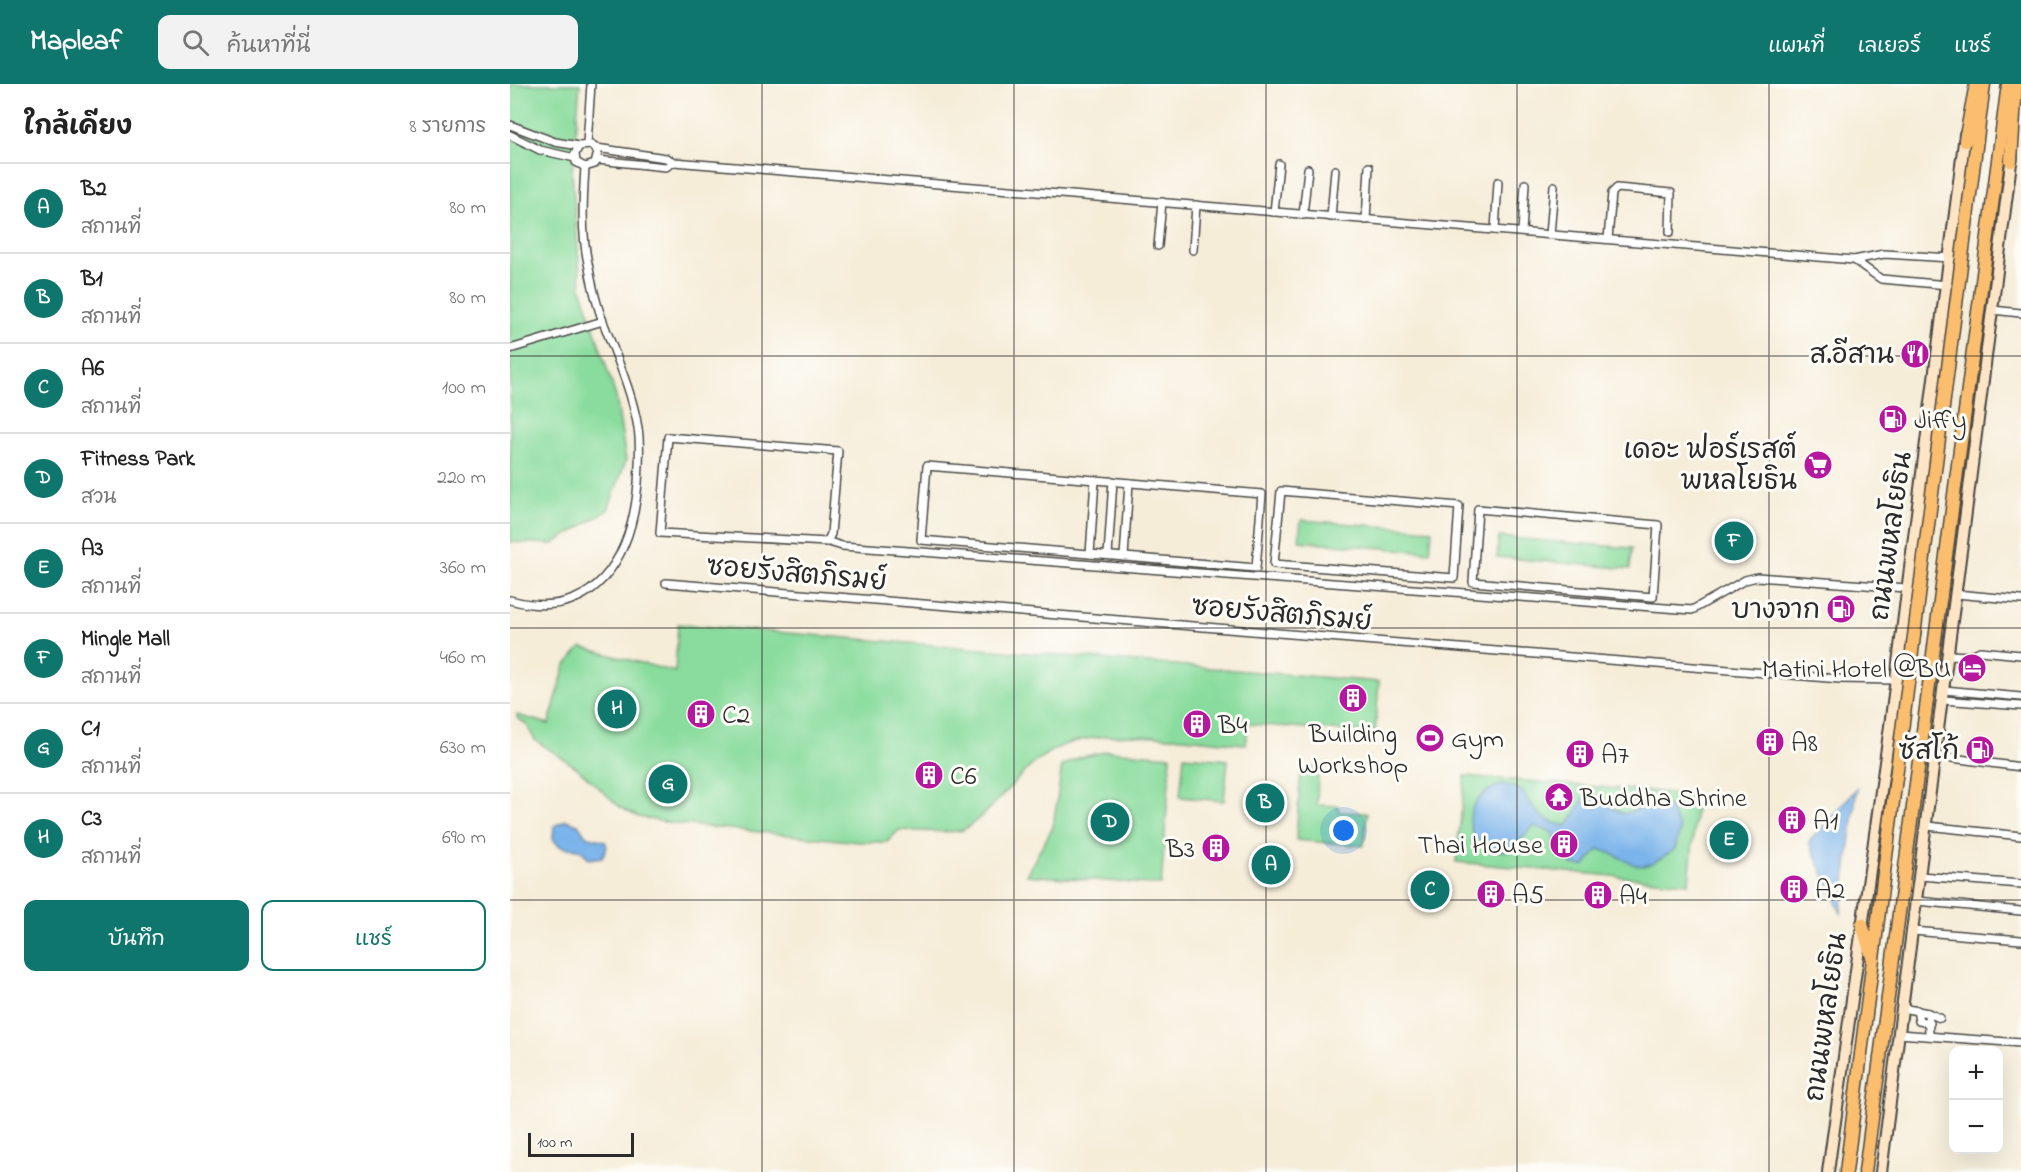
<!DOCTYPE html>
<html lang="th">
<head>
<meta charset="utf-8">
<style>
  :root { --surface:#fff; --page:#f2f2f2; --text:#222; --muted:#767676; --line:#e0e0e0; --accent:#0f766e }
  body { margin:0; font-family:"Indie Flower","Playpen Sans Thai",sans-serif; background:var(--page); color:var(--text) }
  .controls { position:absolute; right:18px; bottom:18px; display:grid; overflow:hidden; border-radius:12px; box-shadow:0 6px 24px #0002 }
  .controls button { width:54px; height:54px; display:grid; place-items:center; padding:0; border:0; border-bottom:2px solid var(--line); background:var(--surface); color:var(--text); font:30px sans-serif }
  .scale { position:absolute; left:18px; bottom:15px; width:106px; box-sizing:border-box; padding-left:6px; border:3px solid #2b2b2b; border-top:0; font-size:16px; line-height:21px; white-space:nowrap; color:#2b2b2b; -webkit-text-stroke:4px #fdfcf7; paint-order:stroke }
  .you { position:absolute; left:834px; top:747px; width:21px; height:21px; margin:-15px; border:4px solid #fff; border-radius:50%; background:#1a73e8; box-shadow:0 0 0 9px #1a73e833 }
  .badge { display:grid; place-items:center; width:39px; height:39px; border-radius:50%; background:var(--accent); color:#fff; font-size:20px; font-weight:700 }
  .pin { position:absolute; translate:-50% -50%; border:3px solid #fff; box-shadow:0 2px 6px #0006 }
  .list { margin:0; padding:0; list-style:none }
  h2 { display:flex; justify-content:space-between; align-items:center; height:78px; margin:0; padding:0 24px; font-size:26px }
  h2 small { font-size:20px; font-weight:400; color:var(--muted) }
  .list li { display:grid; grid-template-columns:39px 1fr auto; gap:18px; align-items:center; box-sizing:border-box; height:90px; padding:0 24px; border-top:2px solid var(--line) }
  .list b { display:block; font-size:22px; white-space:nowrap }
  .list p { margin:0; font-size:20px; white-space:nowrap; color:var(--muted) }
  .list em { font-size:20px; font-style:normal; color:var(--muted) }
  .actions { display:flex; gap:12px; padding:18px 24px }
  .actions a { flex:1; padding:14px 0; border:2px solid var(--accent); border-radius:12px; text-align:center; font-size:21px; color:var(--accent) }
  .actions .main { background:var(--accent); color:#fff }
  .icon { flex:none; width:33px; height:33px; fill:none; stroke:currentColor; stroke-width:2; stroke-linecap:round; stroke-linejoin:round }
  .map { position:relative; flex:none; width:1511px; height:1088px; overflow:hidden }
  header { display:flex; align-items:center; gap:36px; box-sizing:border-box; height:84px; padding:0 30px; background:var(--accent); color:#fff }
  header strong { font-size:28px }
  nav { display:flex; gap:33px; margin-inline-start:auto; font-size:21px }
  .search { width:420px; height:54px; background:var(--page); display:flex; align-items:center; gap:15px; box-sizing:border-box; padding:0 21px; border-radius:12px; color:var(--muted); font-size:22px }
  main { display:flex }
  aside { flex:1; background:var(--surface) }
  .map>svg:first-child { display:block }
  .green { fill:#89dc9d; stroke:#5a8464; stroke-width:1.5 }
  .water { fill:#7ab4eb; stroke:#52708b; stroke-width:1.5 }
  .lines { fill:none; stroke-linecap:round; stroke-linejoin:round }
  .minor-casing { stroke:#494845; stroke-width:10 }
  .secondary-casing { stroke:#494845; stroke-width:14 }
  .trunk-casing { stroke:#494845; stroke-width:15 }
  .minor { stroke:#fff; stroke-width:7 }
  .secondary { stroke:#fde5c5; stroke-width:10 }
  .trunk { stroke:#fbbd6e; stroke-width:12 }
  .grid { fill:none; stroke:#2b2b2b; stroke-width:1.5; stroke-opacity:0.55 }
  .labels { text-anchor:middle; stroke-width:6; stroke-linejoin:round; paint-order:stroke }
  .poi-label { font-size:27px; fill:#2b2b2b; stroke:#fdfcf7; text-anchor:start }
  .street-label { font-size:27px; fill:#2b2b2b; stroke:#fdfcf7 }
</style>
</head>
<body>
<header>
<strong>Mapleaf</strong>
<div class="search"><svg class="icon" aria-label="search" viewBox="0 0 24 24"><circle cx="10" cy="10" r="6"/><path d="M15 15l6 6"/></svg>ค้นหาที่นี่</div>
<nav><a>แผนที่</a><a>เลเยอร์</a><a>แชร์</a></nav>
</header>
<main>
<aside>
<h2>ใกล้เคียง<small>8 รายการ</small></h2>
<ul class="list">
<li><span class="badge">A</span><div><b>B2</b><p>สถานที่</p></div><em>80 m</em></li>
<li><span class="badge">B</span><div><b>B1</b><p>สถานที่</p></div><em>80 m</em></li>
<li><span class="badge">C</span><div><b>A6</b><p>สถานที่</p></div><em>100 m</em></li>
<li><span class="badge">D</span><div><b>Fitness Park</b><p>สวน</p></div><em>220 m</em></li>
<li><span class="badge">E</span><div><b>A3</b><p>สถานที่</p></div><em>360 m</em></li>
<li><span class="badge">F</span><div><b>Mingle Mall</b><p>สถานที่</p></div><em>460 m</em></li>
<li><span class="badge">G</span><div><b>C1</b><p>สถานที่</p></div><em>630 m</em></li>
<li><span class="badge">H</span><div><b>C3</b><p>สถานที่</p></div><em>690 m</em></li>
</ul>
<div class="actions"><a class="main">บันทึก</a><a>แชร์</a></div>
</aside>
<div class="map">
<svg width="1511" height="1088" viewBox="0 0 1511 1088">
  <rect width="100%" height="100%" fill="#fdfcf7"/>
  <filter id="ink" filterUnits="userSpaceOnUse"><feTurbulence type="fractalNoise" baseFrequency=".0167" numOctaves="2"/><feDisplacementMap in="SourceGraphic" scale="12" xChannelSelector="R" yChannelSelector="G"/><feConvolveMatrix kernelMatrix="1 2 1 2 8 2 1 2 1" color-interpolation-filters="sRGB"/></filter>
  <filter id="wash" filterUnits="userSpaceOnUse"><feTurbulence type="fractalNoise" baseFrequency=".008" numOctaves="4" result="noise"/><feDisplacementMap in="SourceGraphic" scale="24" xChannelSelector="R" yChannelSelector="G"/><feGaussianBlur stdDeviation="1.35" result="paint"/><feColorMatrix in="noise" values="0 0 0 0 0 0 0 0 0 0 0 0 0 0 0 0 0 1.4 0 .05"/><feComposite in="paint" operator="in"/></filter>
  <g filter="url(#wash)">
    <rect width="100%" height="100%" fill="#f6edd9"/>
    <g class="green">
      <path d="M0,0H70L62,89L71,203L106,313L116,376L98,426L43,460L0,458Z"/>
      <path d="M791,436L922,446L920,468L789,457Z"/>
      <path d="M989,453L1122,464L1120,485L987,473Z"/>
      <path d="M168,540L869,598L865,649L738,640L736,660C680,656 607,642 554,661C519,674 496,712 468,735C464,738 458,744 453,746C444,750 402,746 389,746L377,758H349L160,739L128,733L111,724L66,683L25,656L16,640L7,634V631L39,640L55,582L71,563L165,588Z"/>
      <path d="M598,667L661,672L651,801L516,791L543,743L552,682L568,674Z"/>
      <path d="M674,672L718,676L714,717L670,713Z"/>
      <path d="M791,683L808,684L807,721L828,722L829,728L857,729L854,762L786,756Z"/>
      <path d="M955,692L1187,711L1179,799L946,778Z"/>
    </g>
    <g class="water">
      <path d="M993,700L1011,706C1026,726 1029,737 1056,742C1067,731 1068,720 1078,710L1113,730L1129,725L1138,718L1159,723L1170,745L1165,765C1123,795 1130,778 1089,765L1074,782L1062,781L1042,748L1024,742L999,767L980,766C975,762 966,756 963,750C953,725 971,707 993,700Z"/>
      <path d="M1347,704L1331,829L1299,758Z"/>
      <path d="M56,736L68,740L76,752L95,757L97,763L92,773L79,775C65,757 64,769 48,761L43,755L44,742Z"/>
    </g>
  </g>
  <g filter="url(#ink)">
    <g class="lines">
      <g class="minor-casing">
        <g id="minor">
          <path d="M0,41L45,58L69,62L82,61L88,68L85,80L75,83L66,78L65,70L69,62"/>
          <path d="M0,51L30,66L65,74"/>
          <path d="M77,60L81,0"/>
          <path d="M86,64L156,74L164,78L1344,176L1374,170L1441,174"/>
          <path d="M87,76L156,83L164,78"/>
          <path d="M764,128L769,80"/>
          <path d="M793,131L798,85"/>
          <path d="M821,133L825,86"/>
          <path d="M856,136L859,83"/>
          <path d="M985,146L988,98"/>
          <path d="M1012,148L1015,100"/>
          <path d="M1040,151L1044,102"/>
          <path d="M1098,155L1102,109L1107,104L1161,109L1160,148"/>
          <path d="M648,162L652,118"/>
          <path d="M683,166L686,121"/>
          <path d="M1344,176L1371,195L1438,201"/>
          <path d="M1482,226L1511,229"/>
          <path d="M0,265L93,237"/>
          <path d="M417,382L752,410L746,484L411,456Z"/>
          <path d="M771,407L949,422L944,494L764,480Z"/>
          <path d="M968,425L1148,441L1143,513L963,498Z"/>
          <path d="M317,458L321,450L328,367L158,353L150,449L317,458H319L332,462L1182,526L1235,496L1247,493L1396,504"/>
          <path d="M580,470L585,396"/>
          <path d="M598,471L603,397"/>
          <path d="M614,473L619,399"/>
          <path d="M156,499L1330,595L1385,596"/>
          <path d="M1446,510L1511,516"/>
          <path d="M0,516C85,539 122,473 128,399C129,381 131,362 128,344C122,306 104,268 91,232C85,215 81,196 78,179C71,146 73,116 75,83"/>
          <path d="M1438,571L1460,572L1470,567L1511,571"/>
          <path d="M1434,606L1511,613"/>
          <path d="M1433,616L1511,622"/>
          <path d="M1426,672L1511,683"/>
          <path d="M1417,742L1511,752"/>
          <path d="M1410,792L1511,800"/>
          <path d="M1407,817L1511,827"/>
          <path d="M1403,847L1511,856"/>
          <path d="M1392,924L1418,929L1419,948"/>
          <path d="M1407,926L1409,937L1420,939"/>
          <path d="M1418,929L1430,934"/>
          <path d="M1389,950L1511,959"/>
        </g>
      </g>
      <g class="secondary-casing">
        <g id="secondary">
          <path d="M1318,1088L1380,642L1455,50"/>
          <path d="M1371,1088L1502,71"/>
        </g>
      </g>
      <g class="trunk-casing">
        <g id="trunk">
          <path d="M1455,57L1466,0"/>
          <path d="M1501,77L1506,0"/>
          <path d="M1352,840L1362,873"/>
          <path d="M1336,1088L1474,0"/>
          <path d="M1355,1088L1498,0"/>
        </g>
      </g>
      <use href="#minor" class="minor"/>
      <use href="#secondary" class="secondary"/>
      <use href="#trunk" class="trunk"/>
    </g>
  </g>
  <path class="grid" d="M252,0V1088M504,0V1088M756,0V1088M1007,0V1088M1259,0V1088M0,272H1511M0,544H1511M0,816H1511"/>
  <defs>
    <g id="restaurant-disc" transform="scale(1.5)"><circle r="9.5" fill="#b5179e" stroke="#fdfcf7"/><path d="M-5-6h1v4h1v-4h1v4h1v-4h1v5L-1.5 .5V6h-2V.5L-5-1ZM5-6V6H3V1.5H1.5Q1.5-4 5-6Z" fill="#fff"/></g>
    <g id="fuel-disc" transform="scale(1.5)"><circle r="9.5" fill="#b5179e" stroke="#fdfcf7"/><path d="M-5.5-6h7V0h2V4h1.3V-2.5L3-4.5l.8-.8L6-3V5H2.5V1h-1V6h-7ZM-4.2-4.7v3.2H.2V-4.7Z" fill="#fff"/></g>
    <g id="supermarket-disc" transform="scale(1.5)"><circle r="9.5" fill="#b5179e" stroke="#fdfcf7"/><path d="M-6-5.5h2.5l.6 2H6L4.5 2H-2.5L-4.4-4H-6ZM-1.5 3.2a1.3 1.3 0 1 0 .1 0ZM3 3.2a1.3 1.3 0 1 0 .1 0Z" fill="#fff"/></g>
    <g id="hotel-disc" transform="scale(1.5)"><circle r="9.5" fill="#b5179e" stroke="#fdfcf7"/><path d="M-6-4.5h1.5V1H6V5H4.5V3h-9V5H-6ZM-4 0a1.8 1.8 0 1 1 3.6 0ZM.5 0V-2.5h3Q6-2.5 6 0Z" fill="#fff"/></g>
    <g id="building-disc" transform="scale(1.5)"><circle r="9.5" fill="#b5179e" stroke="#fdfcf7"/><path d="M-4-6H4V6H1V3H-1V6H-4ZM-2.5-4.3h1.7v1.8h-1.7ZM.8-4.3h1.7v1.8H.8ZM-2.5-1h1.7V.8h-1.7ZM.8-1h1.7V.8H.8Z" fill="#fff"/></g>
    <g id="stadium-disc" transform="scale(1.5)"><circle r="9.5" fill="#b5179e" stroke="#fdfcf7"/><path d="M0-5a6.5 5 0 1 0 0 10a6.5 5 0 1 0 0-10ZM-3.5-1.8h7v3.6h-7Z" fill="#fff"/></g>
    <g id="temple-disc" transform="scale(1.5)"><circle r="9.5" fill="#b5179e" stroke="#fdfcf7"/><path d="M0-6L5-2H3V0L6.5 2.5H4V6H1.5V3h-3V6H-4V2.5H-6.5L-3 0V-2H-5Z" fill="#fff"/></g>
  </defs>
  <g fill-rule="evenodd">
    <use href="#restaurant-disc" x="1405" y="270"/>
    <use href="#fuel-disc" x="1383" y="335"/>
    <use href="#supermarket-disc" x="1308" y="381"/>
    <use href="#fuel-disc" x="1331" y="525"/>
    <use href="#hotel-disc" x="1462" y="584"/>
    <use href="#building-disc" x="843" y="614"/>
    <use href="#building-disc" x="191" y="630"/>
    <use href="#building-disc" x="687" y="640"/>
    <use href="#stadium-disc" x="920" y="654"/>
    <use href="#building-disc" x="1260" y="658"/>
    <use href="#fuel-disc" x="1470" y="666"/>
    <use href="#building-disc" x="1070" y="670"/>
    <use href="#building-disc" x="419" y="691"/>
    <use href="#temple-disc" x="1049" y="713"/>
    <use href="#building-disc" x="1282" y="736"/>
    <use href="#building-disc" x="1054" y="760"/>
    <use href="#building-disc" x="706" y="764"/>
    <use href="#building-disc" x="1284" y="805"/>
    <use href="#building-disc" x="981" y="810"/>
    <use href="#building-disc" x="1088" y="811"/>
  </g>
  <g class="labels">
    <g class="poi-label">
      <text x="1384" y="279" text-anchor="end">ส.อีสาน</text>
      <text x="1404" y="344">Jiffy</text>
      <text x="1287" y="374" text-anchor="end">เดอะ ฟอร์เรสต์<tspan x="1287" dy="31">พหลโยธิน</tspan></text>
      <text x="1310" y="534" text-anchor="end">บางจาก</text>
      <text x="1441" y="593" text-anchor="end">Matini Hotel @BU</text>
      <text x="212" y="639">C2</text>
      <text x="708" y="649">B4</text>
      <text x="843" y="658" text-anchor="middle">Building<tspan x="843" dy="31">Workshop</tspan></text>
      <text x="941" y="663">Gym</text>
      <text x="1281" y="667">A8</text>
      <text x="1449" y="675" text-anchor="end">ซัสโก้</text>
      <text x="1091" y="679">A7</text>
      <text x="440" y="700">C6</text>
      <text x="1070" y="722">Buddha Shrine</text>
      <text x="1303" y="745">A1</text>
      <text x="1033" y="769" text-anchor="end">Thai House</text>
      <text x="685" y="773" text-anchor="end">B3</text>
      <text x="1305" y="814">A2</text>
      <text x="1002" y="819">A5</text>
      <text x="1109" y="820">A4</text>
    </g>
    <g class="street-label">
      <text transform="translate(1380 452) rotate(-82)" y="9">ถนนพหลโยธิน</text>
      <text transform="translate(287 489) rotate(5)" y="9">ซอยรังสิตภิรมย์</text>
      <text transform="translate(772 529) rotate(5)" y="9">ซอยรังสิตภิรมย์</text>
      <text transform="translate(1315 933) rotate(-82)" y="9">ถนนพหลโยธิน</text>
    </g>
  </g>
</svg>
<div class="controls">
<button>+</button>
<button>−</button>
</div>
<div class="scale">100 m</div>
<div class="you"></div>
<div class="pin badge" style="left:761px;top:781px">A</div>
<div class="pin badge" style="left:755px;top:719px">B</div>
<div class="pin badge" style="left:920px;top:806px">C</div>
<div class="pin badge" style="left:600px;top:738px">D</div>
<div class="pin badge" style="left:1219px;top:756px">E</div>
<div class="pin badge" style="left:1224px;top:457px">F</div>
<div class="pin badge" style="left:158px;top:700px">G</div>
<div class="pin badge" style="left:107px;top:625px">H</div>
</div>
</main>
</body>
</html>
